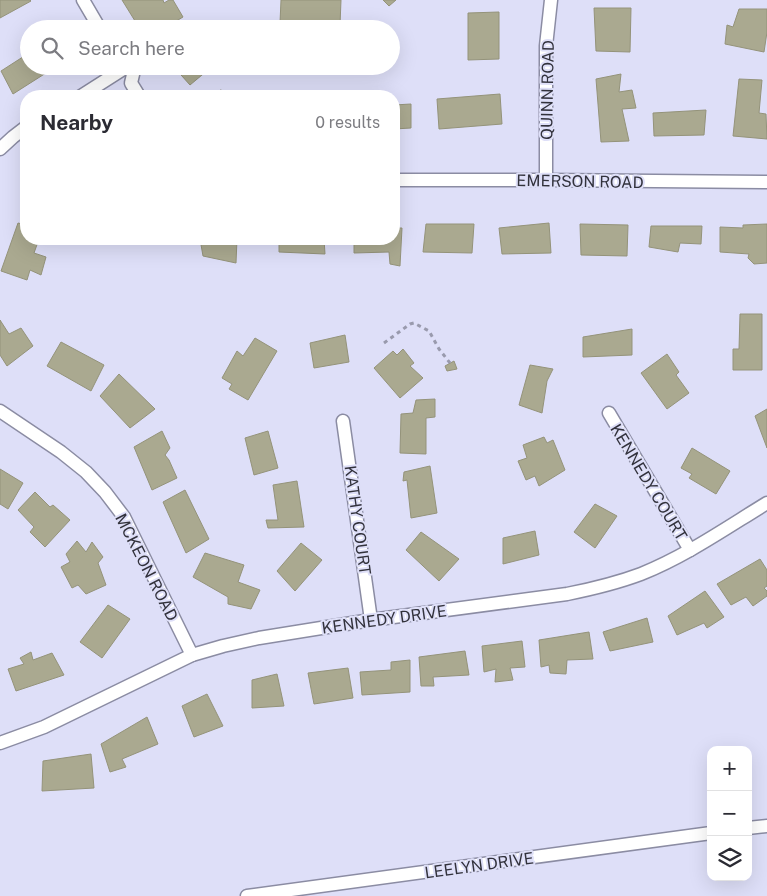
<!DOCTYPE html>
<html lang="en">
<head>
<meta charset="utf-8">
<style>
  :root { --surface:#fff; --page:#f2f2f3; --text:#2b2b33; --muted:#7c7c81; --line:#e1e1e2 }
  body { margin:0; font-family:"Public Sans",sans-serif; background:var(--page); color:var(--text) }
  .controls { position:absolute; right:15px; bottom:15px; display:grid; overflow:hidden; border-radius:10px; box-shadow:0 5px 20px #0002 }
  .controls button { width:45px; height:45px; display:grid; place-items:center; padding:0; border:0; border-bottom:1px solid var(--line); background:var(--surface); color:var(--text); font:25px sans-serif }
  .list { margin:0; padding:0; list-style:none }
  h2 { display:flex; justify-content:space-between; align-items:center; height:65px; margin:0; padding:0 20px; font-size:21px }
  h2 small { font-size:16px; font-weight:400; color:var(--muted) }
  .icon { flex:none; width:28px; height:28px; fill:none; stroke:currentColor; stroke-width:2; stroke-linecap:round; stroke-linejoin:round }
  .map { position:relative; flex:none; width:767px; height:896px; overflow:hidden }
  .search { position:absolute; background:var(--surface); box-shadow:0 5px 20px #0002; left:20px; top:20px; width:380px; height:55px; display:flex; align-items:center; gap:12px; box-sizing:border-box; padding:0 18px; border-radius:28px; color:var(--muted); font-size:19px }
  .panel { position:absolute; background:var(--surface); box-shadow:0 5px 20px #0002; left:20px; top:90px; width:380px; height:155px; border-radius:20px }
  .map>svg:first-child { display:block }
  .building { fill:#aaa990; stroke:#94937a }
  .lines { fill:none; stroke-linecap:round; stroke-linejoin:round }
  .minor-casing { stroke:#8b8ca3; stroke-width:15 }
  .path { stroke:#999aad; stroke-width:3; stroke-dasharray:4 4; stroke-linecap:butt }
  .minor { stroke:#fff; stroke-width:12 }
  .labels { text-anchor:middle; stroke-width:4; stroke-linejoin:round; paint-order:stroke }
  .street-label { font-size:16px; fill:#32323c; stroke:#dedff8 }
</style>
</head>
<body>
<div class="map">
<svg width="767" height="896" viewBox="0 0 767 896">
  <rect width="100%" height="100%" fill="#dedff8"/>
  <g class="building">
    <path d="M0,0H30L31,1L0,18Z"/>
    <path d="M122,0H163L164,3L169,0H173L183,17L173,23L174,29H140Z"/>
    <path d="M281,0H341L340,25L280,23Z"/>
    <path d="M383,0H396L389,6Z"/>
    <path d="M594,8H631L630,52L596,51Z"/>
    <path d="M739,9H767V32L764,52L725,44L727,25L733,27Z"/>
    <path d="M499,12V59L468,60V13Z"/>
    <path d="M29,53V66H57L13,94L1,71Z"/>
    <path d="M173,66H205L208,70L190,85Z"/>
    <path d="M621,74L619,92L632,90L636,108L622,109L629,141L601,142L596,79Z"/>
    <path d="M739,79L762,80L759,113L766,114L767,139L733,136Z"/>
    <path d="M220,90L246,96H219Z"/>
    <path d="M500,94L502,124L439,129L437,99Z"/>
    <path d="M411,104V128L394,129V105Z"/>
    <path d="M706,110L704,135L654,136L653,113Z"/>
    <path d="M18,223L26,225V239H39L34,253L46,257L41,275L30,270L27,280L1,271Z"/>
    <path d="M549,223L551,253L502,254L499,228Z"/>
    <path d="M426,224H474L472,253L423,252Z"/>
    <path d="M580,224L628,225L627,256L581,255Z"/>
    <path d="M767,224V263L754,264L748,258L749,254L720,252V227L743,228V225Z"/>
    <path d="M651,226H702L701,244L680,243L678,252L649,247Z"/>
    <path d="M394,228H402L400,266L390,264L389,252L354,253V239H394Z"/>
    <path d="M200,239H237L236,263L203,256Z"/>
    <path d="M279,239H324L325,254L279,252Z"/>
    <path d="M740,314H762V370H733V349H739Z"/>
    <path d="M0,320L9,334L21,328L33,346L7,366L0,355Z"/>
    <path d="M632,329V355L583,357V337Z"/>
    <path d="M345,335L349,362L314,368L310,343Z"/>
    <path d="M255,338L277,351L248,400L229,389L232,384L222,378L237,351L243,356Z"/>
    <path d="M61,342L104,365L91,391L47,366Z"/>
    <path d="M403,349L414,363L410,366L423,378L400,398L374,368L393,351L397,355Z"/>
    <path d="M667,354L679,372L676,375L689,393L667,409L641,373Z"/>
    <path d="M454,361L457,369L447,371L445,366Z"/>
    <path d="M530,365L553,369L547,381L542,413L519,405Z"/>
    <path d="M119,374L155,409L130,428L100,396Z"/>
    <path d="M435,399V417L426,418V454L400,453L401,414L413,413L416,400Z"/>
    <path d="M767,409V448L755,416Z"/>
    <path d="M162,431L170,448L165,455L169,460L177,478L152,490L134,447Z"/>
    <path d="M268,431L278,468L254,475L245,438Z"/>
    <path d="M544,437L547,443L553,440L565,470L539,486L535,476L526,480L518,461L527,458L523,445Z"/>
    <path d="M692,448L730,471L716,494L689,478L692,474L681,468Z"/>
    <path d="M430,466L437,513L411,518L407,480L403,481L404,472Z"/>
    <path d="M0,469L23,483L8,509L0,504Z"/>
    <path d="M297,481L304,527L268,528L266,520H278L273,485Z"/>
    <path d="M185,490L209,539L186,553L163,502Z"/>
    <path d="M35,492L50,507L53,505L70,520L45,547L30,532L34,527L18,510Z"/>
    <path d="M595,504L617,516L595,548L574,532Z"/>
    <path d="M535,531L539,555L503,564V538Z"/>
    <path d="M421,532L459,559L439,581L406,550Z"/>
    <path d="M77,541L86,552L92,542L103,557L98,563L106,585L86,594L78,585L72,588L61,567L70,562L66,554Z"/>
    <path d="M301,543L322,560L295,591L277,571Z"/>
    <path d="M205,553L244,565L238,582L260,590L251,609L228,604V597L193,577Z"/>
    <path d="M760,559L767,570V586L764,588L767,591V596L753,606L746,597L731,605L717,584Z"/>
    <path d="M705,591L724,617L707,628L704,623L677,635L668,616Z"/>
    <path d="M108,605L130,619L102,658L80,642Z"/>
    <path d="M647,618L653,642L610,651L603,632Z"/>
    <path d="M589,632L593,659L567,660L566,674L550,673L549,665L541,667L539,640Z"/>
    <path d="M522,641L525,667L510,668L513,680L495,682L496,669L484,672L482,646Z"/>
    <path d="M465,651L469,675L433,677L434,686H421L419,657Z"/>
    <path d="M31,652L33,660L52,653L64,675L16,691L8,669L24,664L20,658Z"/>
    <path d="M410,660V692L362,695L360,672L391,670V662Z"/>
    <path d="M348,668L353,698L314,704L308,673Z"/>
    <path d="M277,674L284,706L252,708V680Z"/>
    <path d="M207,694L223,726L194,737L182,706Z"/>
    <path d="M147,717L158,744L122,759L126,767L110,772L101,744Z"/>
    <path d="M91,754L94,788L42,791L43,761Z"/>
  </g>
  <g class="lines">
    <g class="minor-casing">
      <g id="minor">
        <path d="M83,0L100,29"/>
        <path d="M135,66L131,83L139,96"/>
        <path d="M81,96L128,66"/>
        <path d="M0,149L13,137L26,127"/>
        <path d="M394,180H546L767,182"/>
        <path d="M546,180V46L551,0"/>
        <path d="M0,411L61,452L86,472L105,492L124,517L192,655"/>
        <path d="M609,413L690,550"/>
        <path d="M343,421L371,620"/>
        <path d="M0,743L44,727L192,655L223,646L259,638L371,620L567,594C592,589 617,583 641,574C686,556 726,528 767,503"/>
        <path d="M748,828L767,826"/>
        <path d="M247,896L711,833"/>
      </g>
    </g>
    <path class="path" d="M384,343L410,324L414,323L429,331L439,349L450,363"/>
    <use href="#minor" class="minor"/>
  </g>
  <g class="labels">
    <g class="street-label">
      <text transform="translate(547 90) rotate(-89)" y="6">QUINN ROAD</text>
      <text transform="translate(580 181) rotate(1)" y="6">EMERSON ROAD</text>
      <text transform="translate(649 482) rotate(59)" y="6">KENNEDY COURT</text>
      <text transform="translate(358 520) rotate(82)" y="6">KATHY COURT</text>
      <text transform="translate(147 567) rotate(63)" y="6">MCKEON ROAD</text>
      <text transform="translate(384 619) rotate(-8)" y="6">KENNEDY DRIVE</text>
      <text transform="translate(479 865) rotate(-8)" y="6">LEELYN DRIVE</text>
    </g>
  </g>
</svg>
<div class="controls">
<button>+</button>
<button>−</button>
<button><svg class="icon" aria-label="layers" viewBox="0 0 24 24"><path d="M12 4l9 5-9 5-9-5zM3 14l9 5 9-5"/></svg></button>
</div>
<div class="search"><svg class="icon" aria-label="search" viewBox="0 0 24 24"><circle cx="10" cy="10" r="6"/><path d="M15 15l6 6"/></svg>Search here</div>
<section class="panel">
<h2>Nearby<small>0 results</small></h2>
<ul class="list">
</ul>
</section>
</div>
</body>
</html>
